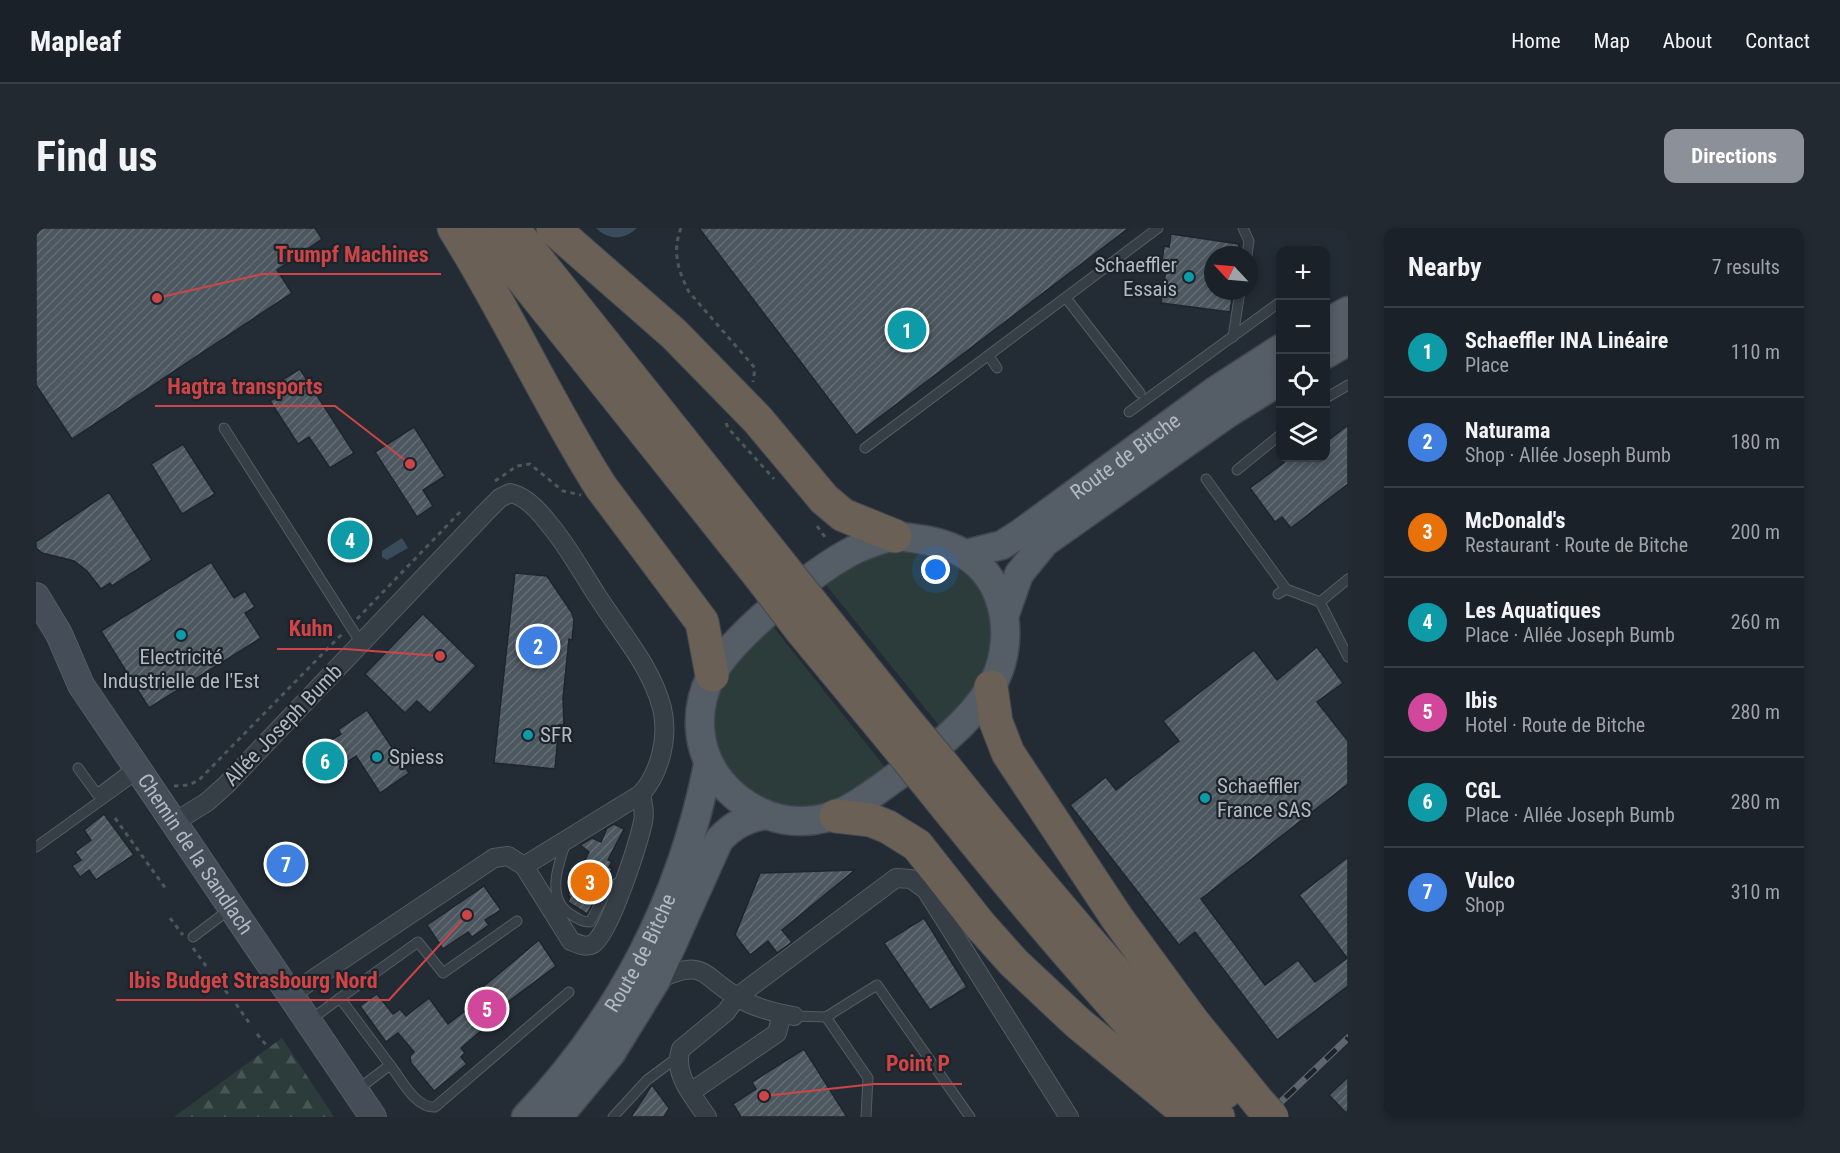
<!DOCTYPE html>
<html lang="en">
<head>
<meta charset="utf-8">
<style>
  :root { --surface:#1a2128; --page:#232930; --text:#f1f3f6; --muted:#9fa3a8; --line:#383e45; --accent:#8c9099 }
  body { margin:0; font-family:"Roboto Condensed",sans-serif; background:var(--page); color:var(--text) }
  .controls { position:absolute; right:18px; top:18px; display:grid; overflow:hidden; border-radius:12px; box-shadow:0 3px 9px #0003 }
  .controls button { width:54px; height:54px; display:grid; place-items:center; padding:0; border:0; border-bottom:2px solid var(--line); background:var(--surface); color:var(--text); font:30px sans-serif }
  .compass { position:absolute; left:1168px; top:18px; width:54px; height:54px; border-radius:50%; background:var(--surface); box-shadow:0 3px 9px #0003; rotate:296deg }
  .you { position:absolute; left:900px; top:342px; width:21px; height:21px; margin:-15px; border:4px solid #fff; border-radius:50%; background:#1a73e8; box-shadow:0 0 0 9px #1a73e833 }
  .badge { display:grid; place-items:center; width:39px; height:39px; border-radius:50%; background:var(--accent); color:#fff; font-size:20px; font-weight:700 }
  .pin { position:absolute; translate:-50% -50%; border:3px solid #fff; box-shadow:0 2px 6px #0006 }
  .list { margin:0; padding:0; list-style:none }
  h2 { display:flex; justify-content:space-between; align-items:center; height:78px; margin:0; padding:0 24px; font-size:26px }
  h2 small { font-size:20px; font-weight:400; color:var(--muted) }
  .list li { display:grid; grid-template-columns:39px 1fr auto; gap:18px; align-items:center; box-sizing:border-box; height:90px; padding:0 24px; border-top:2px solid var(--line) }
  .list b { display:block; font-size:22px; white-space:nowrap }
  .list p { margin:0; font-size:20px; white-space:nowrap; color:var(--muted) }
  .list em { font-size:20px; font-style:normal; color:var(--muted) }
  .icon { flex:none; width:33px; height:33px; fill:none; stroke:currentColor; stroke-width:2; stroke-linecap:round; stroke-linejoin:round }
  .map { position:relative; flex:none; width:1312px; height:889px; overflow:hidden; border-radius:12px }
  header { display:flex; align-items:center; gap:36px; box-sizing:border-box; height:84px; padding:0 30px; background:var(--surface); border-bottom:2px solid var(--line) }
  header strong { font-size:28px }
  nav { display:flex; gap:33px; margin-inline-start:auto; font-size:21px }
  .intro { display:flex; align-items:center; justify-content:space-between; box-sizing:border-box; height:144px; padding:0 36px }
  h1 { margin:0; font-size:42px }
  .button { padding:15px 27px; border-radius:12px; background:var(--accent); color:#fff; font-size:21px; font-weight:700 }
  main { display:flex; gap:36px; padding:0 36px }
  aside { flex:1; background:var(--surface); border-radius:12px; box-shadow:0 3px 9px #0003 }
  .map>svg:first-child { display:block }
  .green { fill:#2b3c3b }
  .forest { fill:url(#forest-firs) }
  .water { fill:#3a4b5c }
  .building { fill:url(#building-hatch); stroke:#1e252c; stroke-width:1.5 }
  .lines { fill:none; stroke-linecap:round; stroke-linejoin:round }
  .lane-casing { stroke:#545c64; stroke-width:11 }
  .street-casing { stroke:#545c64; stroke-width:20 }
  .secondary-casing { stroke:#545c64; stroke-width:28 }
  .primary-casing { stroke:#40474f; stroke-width:31 }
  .highway-casing { stroke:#414950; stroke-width:35 }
  .path { stroke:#4a595a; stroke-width:3; stroke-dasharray:4.5 4.5; stroke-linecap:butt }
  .lane { stroke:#363e46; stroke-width:9 }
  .street { stroke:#363e46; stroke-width:18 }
  .secondary { stroke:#454e58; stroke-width:26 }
  .primary { stroke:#555d66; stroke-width:28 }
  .highway { stroke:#6b6055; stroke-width:33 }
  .rail-casing { stroke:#5d656f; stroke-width:7 }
  .rail { stroke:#1c232a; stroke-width:4.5; stroke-dasharray:14; stroke-linecap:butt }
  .highway-bridge-casing { stroke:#414950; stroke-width:35; stroke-linecap:butt }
  .highway-bridge { stroke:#6b6055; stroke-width:33 }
  .culture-dot { fill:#0f9aa8; stroke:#1c232a; stroke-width:2 }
  .labels { text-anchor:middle; stroke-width:4.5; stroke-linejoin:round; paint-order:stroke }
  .poi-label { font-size:21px; fill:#b1b9c2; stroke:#1c232a; text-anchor:start }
  .street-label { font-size:21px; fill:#b1b9c2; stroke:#1c232a }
  .leader { fill:none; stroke:#cf4547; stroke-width:2 }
  .callout-dot { fill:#cf4547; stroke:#1c232a; stroke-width:2 }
  .callout-label { font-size:22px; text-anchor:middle; font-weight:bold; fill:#cf4547; stroke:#1c232a; stroke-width:4.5; stroke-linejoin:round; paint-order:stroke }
</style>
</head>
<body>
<header>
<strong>Mapleaf</strong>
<nav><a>Home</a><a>Map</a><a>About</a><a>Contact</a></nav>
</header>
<div class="intro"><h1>Find us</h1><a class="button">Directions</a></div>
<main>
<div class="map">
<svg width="1312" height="889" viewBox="0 0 1312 889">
  <defs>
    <pattern id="forest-firs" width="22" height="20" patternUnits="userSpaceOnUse" patternTransform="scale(1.5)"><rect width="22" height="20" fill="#2b3c3b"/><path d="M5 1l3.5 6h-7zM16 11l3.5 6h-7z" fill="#475656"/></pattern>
    <pattern id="building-hatch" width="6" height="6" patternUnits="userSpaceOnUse" patternTransform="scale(1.5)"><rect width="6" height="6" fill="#4c5760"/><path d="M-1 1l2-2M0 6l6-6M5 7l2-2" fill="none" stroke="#636d75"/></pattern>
  </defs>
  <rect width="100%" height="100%" fill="#232c35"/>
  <g class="green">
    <path d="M883,320C897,325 914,329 926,337C937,344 945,359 950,371C975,423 940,464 905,500L787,353L827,328Z"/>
    <path d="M735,396L852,543L820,565L778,583L720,574L685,538L674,484L684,451Z"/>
  </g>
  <path class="forest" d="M246,810L298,889H138Z"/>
  <g class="water">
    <path d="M560,0H601C588,12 573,13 560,0Z"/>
    <path d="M366,310L372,320L351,332L346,329V323Z"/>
  </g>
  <g class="building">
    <path d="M0,0H279L286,11L241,42L256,65L36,211L0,157Z"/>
    <path d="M663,0H1093L820,207Z"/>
    <path d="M1135,6L1203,16L1202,27H1177V63H1197L1194,84L1125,75L1131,35L1126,34L1128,18L1133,19Z"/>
    <path d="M264,141L318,225L294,240L273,209L262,216L234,173L248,165L241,155Z"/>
    <path d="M1312,197V256L1255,300L1246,289L1239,294L1214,260L1254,230H1290V214Z"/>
    <path d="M378,199L409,248L387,262L397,278L381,289L339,224Z"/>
    <path d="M147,216L179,266L146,286L115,236Z"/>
    <path d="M73,264L116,332L76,358L74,355L65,361L51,343L38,333L6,325L0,320V314Z"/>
    <path d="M322,296L336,319L320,328L316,321L307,327L297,312Z"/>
    <path d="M175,334L198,370L209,363L219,379L209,385L225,410L113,480L65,403Z"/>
    <path d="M479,345L511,348L536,385L538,392L536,412L533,411L527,470L528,497H523L519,541L458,535Z"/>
    <path d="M387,386L440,438L394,485L381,473L369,485L329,446Z"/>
    <path d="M1281,419L1307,455L1281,474L1312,513V556L1165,671L1229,757L1262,732L1279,754L1311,730L1263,667L1312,629V758L1241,812L1159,704L1143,717L1034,577L1070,549L1080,562L1143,513L1127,493L1218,422L1241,452Z"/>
    <path d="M331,482L373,545L344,565L320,528L291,548L275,525L305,506L302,502Z"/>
    <path d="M68,586L98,627L60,652L53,642L44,649L36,638L45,632L39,624L55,612L48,602Z"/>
    <path d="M578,596L588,601L572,632L576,634L573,639L576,641L551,686L532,674L534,669L532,667L553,624L544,617L556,610L565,614L571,600Z"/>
    <path d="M819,642L746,702L756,714L741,725L732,713L714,727L699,707L724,645Z"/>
    <path d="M448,658L465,682L449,692L453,697L436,709L432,704L407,721L391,697Z"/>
    <path d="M888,690L931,759L894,782L848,715Z"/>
    <path d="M503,712L520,738L468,777L471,781L425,820L429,825L425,829L431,836L398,863L375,835L374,828L378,824L362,805L350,814L324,778L341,766L357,786L364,781L370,788L393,770L412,796L453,764L448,758Z"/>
    <path d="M768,821L811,889H705L697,876L720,861L716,854Z"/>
    <path d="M1312,849V887L1293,867Z"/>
    <path d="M616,857L633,880L628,889H595Z"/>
  </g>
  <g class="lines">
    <g class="lane-casing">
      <g id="lane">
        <path d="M1207,0L1213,13L1211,27"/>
        <path d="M1030,70L1104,165"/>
        <path d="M1197,109L1204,63"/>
        <path d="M953,128L961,140"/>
        <path d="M1290,170L1312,157"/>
        <path d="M1093,184L1244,74"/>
        <path d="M188,200L325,415"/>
        <path d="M829,220L1122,0"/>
        <path d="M1201,242L1244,207"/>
        <path d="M1170,251L1250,361"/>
        <path d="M1312,351L1284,374L1312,429"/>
        <path d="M1242,366L1250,361L1284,374"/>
        <path d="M42,540L61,566L98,538"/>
        <path d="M530,614C522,637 509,672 536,687C542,691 546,694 554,694L573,659L588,652"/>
        <path d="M0,619L103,545"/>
        <path d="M157,709L194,681"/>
        <path d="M304,770L382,714L407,745L481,693"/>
        <path d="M758,788L790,789L841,757L934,889"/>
        <path d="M790,789L832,850L830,889"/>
        <path d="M273,793L304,770L354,837"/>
        <path d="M321,862L354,837C366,852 379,880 399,879L533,764"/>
        <path d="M577,889L611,852L642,829"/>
      </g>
    </g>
    <g class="street-casing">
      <g id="street">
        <path d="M137,595L171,574L190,557L449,285L464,270L474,265C490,268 504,284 513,296C532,318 546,345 562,369C585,405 615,438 626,480C633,509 624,545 605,566L488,638"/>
        <path d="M620,752C670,730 663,746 701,769C718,780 740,785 758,788"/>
        <path d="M255,766L458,630L472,628L488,638L535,713C542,716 550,720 557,716C574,705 602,616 607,594C609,585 607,576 605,566"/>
        <path d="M655,864L741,805L746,786"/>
        <path d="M671,889C658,869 636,846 645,821L690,784L701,769L860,650L875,651L890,662L1033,889"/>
      </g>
    </g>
    <g class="secondary-casing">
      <g id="secondary">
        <path id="s1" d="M0,368L23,406L45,457L337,889"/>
      </g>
    </g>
    <g class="primary-casing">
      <g id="primary">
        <path d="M1290,95L1312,83"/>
        <path d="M1290,126L1312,113"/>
        <path d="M859,308C883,311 907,313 928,326C973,353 980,417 955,459C932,497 893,526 857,551C828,572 801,594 764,593C734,593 704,577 685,554C661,524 657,484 675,448C695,409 780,341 820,321C833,315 845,311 859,308Z"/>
        <path id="s2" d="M930,326L966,317L985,305L1179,163L1244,121"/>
        <path d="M969,386L983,346L1009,314L1192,185L1244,153"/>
        <path id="s3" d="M490,889C583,792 646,670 672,537"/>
        <path d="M522,889L575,825L620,752L683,612C697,597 709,591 729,587"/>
      </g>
    </g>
    <g class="highway-casing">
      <g id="highway">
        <path d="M418,0C469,81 509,169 560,251"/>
        <path d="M446,0L723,347"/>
        <path d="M476,0L741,332"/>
        <path d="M517,0L638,106L722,192L788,271L807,287L859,308"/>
        <path d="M565,259L666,394L676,447"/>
        <path d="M785,387L871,494"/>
        <path d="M766,403L853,508"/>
        <path d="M955,459L960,494L972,525L1081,690L1157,794L1223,875"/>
        <path d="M907,537C997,650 1089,759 1189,864"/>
        <path d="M888,551C982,668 1077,782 1182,889"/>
        <path d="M800,588L835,592L852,599L881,617L944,697L978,735L1042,795L1156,889"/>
      </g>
    </g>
    <g class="path">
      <path d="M645,0C636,23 642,43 653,64L719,140L717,154"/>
      <path d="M690,195L692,200L738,251"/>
      <path d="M459,253L481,238L494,236L527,263L545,267"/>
      <path d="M781,298L791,312"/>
      <path d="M321,391L427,281"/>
      <path d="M138,558L153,557L163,552L306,406"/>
      <path d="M79,590L130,661"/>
      <path d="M134,690L147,707"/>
      <path d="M157,720L170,738"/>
      <path d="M178,748L192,766"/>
      <path d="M200,776L214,796"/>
      <path d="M221,806L231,818"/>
    </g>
    <use href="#lane" class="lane"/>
    <use href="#street" class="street"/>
    <use href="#secondary" class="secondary"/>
    <use href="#primary" class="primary"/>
    <use href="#highway" class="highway"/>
    <g class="rail-casing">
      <path id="rail" d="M1229,889L1312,810"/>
    </g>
    <use href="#rail" class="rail"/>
    <g class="highway-bridge-casing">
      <g id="highway-bridge">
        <path d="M560,251L565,259"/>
        <path d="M741,332L785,387"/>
        <path d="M723,347L766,403"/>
        <path d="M871,494L907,537"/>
        <path d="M853,508L888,551"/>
        <path d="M1223,875L1236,889"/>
      </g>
    </g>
    <use href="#highway-bridge" class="highway-bridge"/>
  </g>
  <g class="culture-dot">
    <circle cx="1153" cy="49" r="6"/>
    <circle cx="145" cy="407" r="6"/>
    <circle cx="492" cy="507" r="6"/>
    <circle cx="341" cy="529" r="6"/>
    <circle cx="1169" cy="570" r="6"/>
  </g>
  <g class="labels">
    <g class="poi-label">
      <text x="1141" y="44" text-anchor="end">Schaeffler<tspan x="1141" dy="24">Essais</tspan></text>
      <text x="145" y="436" text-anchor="middle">Electricité<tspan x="145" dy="24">Industrielle de l'Est</tspan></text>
      <text x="504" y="514">SFR</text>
      <text x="353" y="536">Spiess</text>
      <text x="1181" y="565">Schaeffler<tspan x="1181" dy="24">France SAS</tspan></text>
    </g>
    <g class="street-label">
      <text dy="7" stroke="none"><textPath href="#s2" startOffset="189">Route de Bitche</textPath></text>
      <text transform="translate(247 497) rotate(-46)" y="7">Allée Joseph Bumb</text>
      <text dy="7" stroke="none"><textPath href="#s1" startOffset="304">Chemin de la Sandlach</textPath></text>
      <text dy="7" stroke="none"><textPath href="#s3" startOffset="201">Route de Bitche</textPath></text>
    </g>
  </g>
  <path class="leader" d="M121 70L227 46H405M374 236L299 178H119M404 428L309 421H241M431 687L353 772H80M728 868L838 856H926"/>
  <g class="callout-dot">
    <circle cx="121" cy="70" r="6"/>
    <circle cx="374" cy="236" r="6"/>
    <circle cx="404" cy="428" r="6"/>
    <circle cx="431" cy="687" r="6"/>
    <circle cx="728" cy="868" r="6"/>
  </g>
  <g class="callout-label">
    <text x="316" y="34">Trumpf Machines</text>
    <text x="209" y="166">Hagtra transports</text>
    <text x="275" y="408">Kuhn</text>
    <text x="217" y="760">Ibis Budget Strasbourg Nord</text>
    <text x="882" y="843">Point P</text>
  </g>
</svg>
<div class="controls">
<button>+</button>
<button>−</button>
<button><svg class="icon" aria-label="locate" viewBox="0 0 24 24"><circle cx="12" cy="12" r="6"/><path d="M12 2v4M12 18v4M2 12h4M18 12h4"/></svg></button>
<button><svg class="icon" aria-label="layers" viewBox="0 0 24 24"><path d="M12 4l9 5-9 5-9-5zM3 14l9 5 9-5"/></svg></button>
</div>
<svg class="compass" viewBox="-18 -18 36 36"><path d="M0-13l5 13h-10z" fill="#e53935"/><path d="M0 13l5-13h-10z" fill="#9fa3a8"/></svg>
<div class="you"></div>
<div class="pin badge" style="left:871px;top:102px;background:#0f9aa8">1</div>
<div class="pin badge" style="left:502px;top:418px;background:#3f7fe0">2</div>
<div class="pin badge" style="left:554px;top:654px;background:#e8710a">3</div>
<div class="pin badge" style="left:314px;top:312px;background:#0f9aa8">4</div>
<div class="pin badge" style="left:451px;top:781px;background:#d1479c">5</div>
<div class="pin badge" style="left:289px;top:533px;background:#0f9aa8">6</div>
<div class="pin badge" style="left:250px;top:636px;background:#3f7fe0">7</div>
</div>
<aside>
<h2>Nearby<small>7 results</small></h2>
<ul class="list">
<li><span class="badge" style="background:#0f9aa8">1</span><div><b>Schaeffler INA Linéaire</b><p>Place</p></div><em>110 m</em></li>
<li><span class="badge" style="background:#3f7fe0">2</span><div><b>Naturama</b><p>Shop · Allée Joseph Bumb</p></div><em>180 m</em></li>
<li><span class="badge" style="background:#e8710a">3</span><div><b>McDonald's</b><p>Restaurant · Route de Bitche</p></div><em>200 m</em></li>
<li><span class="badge" style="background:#0f9aa8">4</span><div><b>Les Aquatiques</b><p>Place · Allée Joseph Bumb</p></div><em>260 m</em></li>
<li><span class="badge" style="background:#d1479c">5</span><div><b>Ibis</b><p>Hotel · Route de Bitche</p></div><em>280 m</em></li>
<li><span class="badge" style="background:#0f9aa8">6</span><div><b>CGL</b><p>Place · Allée Joseph Bumb</p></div><em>280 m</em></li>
<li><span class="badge" style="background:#3f7fe0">7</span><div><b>Vulco</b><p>Shop</p></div><em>310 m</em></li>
</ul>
</aside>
</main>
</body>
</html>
